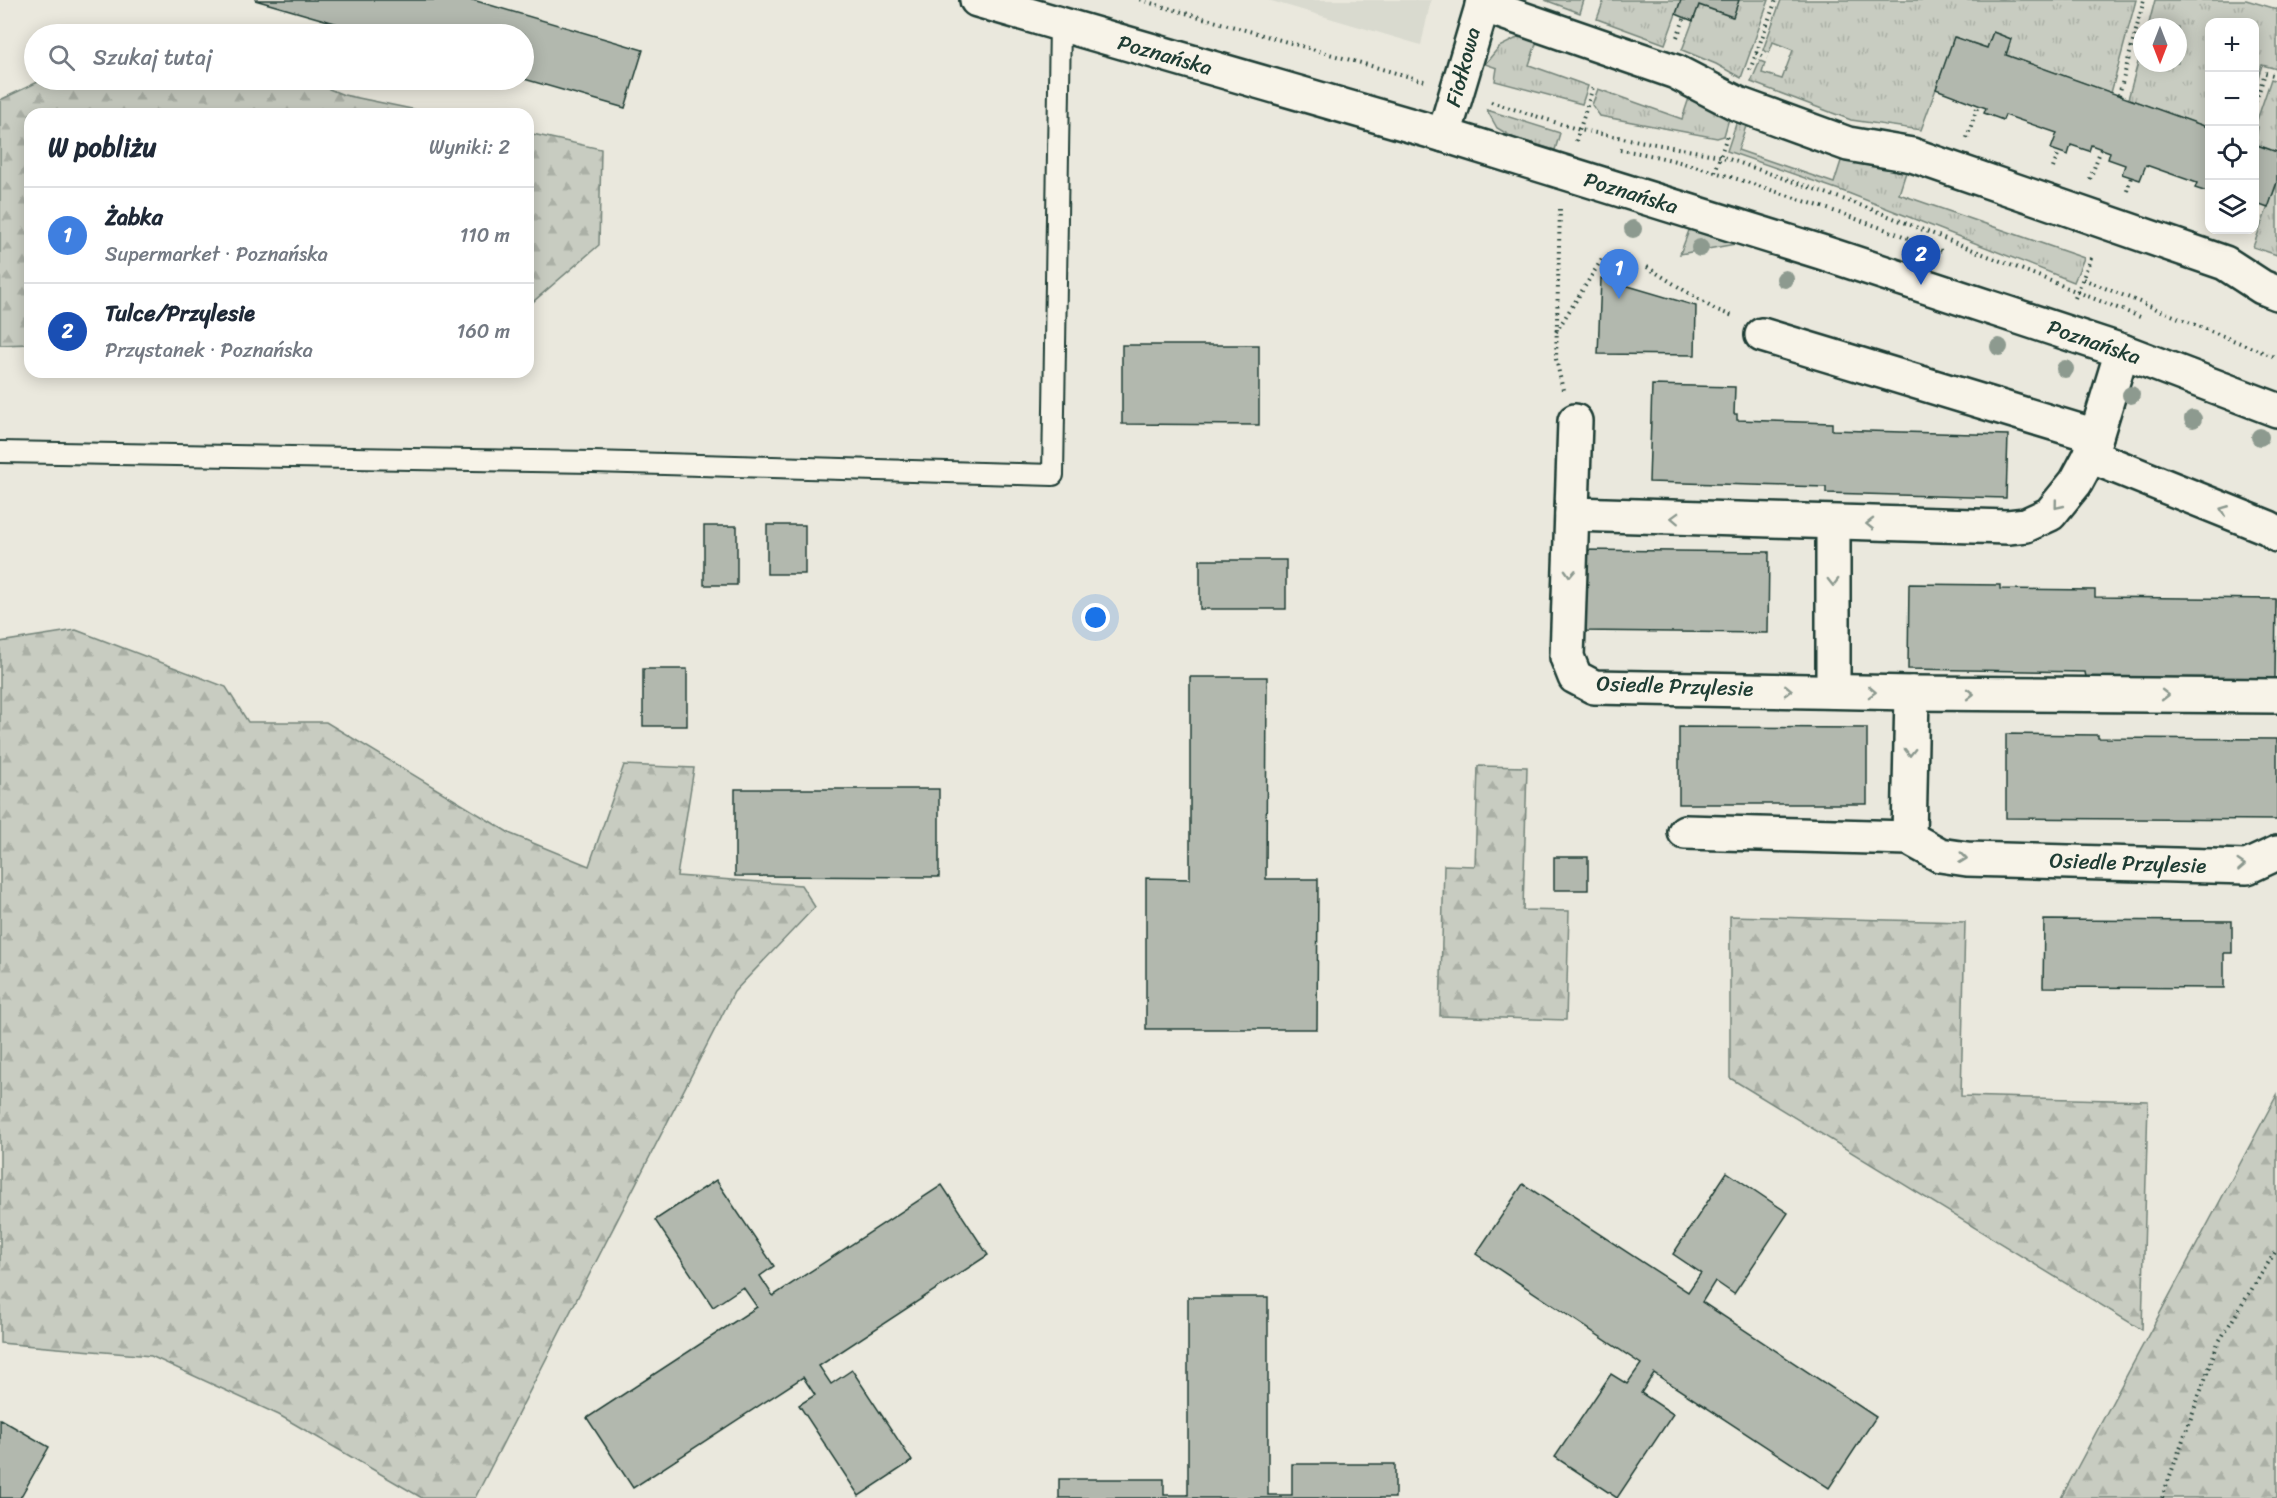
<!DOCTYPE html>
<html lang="pl">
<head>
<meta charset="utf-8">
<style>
  :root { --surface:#fff; --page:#f2f2f3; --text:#1f2937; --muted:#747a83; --line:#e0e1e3; --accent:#7c3aed }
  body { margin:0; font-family:Sriracha,sans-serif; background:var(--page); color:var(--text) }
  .controls { position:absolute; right:18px; top:18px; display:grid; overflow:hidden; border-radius:12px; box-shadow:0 3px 15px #0003 }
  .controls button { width:54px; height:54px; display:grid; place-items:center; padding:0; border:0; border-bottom:2px solid var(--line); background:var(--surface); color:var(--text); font:30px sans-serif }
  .compass { position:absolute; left:2133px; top:18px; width:54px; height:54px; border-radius:50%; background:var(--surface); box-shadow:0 3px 15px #0003; rotate:180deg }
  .you { position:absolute; left:1096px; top:618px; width:21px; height:21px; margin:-15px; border:4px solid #fff; border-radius:50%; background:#1a73e8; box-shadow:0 0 0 9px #1a73e833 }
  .badge { display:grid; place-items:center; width:39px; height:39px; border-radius:50%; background:var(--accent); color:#fff; font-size:20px; font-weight:700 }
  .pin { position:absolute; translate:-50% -50px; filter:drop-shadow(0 2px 3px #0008) }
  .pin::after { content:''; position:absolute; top:32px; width:21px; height:18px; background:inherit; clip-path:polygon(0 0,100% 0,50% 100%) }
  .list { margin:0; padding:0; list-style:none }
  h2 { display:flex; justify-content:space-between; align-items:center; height:78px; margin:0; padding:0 24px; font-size:26px }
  h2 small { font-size:20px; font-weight:400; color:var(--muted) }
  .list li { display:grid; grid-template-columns:39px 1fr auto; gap:18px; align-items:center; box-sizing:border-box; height:96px; padding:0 24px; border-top:2px solid var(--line) }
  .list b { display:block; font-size:22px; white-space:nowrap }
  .list p { margin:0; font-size:20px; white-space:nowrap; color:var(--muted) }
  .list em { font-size:20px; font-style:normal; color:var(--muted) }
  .icon { flex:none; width:33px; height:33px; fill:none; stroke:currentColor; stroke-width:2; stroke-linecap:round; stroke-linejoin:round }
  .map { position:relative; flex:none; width:2277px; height:1498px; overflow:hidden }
  .search { position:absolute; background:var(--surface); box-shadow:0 3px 15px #0003; left:24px; top:24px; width:510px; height:66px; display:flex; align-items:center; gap:15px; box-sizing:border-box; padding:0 21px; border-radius:33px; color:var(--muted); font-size:22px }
  .panel { position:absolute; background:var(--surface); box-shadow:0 3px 15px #0003; left:24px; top:108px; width:510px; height:270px; border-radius:18px }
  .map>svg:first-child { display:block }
  .built { fill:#d9dacf }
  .grass { fill:url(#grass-tufts); stroke:#74847a; stroke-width:1.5 }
  .forest { fill:url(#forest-firs); stroke:#74847a; stroke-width:1.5 }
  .building { fill:#b2b8ae; stroke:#1f3d34; stroke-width:1.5 }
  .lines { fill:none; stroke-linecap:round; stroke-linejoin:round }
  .service-casing { stroke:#1f3d34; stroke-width:24 }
  .minor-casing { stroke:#1f3d34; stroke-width:38 }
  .tertiary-casing { stroke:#1f3d34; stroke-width:38 }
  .path { stroke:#1f3d34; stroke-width:4; stroke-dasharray:1.5 4.5; stroke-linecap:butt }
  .service { stroke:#f7f3e8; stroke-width:20 }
  .minor { stroke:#f7f3e8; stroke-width:33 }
  .tertiary { stroke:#f7f3e8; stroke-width:33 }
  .tree { fill:#8d9a8f }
  .oneway { stroke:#8b988e }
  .labels { text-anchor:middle; stroke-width:4.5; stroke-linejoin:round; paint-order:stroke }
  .street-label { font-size:21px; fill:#1f3d34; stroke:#f7f3e8 }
</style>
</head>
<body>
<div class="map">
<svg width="2277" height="1498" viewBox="0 0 2277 1498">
  <defs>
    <pattern id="grass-tufts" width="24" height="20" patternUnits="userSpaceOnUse" patternTransform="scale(1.5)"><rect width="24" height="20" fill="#c8ccc1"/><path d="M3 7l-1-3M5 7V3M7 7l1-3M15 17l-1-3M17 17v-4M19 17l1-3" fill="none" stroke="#abb0a6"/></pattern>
    <pattern id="forest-firs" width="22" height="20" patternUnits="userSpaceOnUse" patternTransform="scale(1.5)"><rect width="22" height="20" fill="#c8ccc1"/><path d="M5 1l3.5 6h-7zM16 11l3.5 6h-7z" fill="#abb0a6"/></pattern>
  </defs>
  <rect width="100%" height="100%" fill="#eae8dd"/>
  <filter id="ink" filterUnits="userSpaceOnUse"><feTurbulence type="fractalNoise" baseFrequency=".0167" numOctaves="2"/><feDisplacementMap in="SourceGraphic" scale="12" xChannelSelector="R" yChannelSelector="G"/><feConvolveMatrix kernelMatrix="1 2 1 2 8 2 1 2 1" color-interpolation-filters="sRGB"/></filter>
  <g filter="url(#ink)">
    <path class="built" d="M1268,0H1431L1421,45Z"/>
    <g class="grass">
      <path d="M1545,0H1584L1580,13Z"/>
      <path d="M1604,0H1681L1665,44L1597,19Z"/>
      <path d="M1739,0H1769L1741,78L1716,64L1682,50L1699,5L1732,17Z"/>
      <path d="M1781,0H2136L2111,93L2006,55L2011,39L1993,32L1987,48L1955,37L1921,130L1851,120L1751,82L1760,61L1765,63L1762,73L1782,79L1793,50L1773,42L1769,53L1763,50Z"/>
      <path d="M2155,0H2246L2277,9V69L2262,65L2255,87L2254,22H2210L2209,128L2128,99L2142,48V63H2178V27H2148Z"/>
      <path d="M1519,37L1538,38L1529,65L1588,86L1582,104L1495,81L1497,68L1485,64L1499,47Z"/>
      <path d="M2271,79L2277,81V152L2255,144L2258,127L2255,126Z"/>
      <path d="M1598,89L1682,119L1691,92L1730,115L1724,136L1717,138L1600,116L1592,105Z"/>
      <path d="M1487,110L1560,133L1555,150L1514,138L1497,128Z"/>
      <path d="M1738,118L1747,123L1738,150L1834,183L1843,155L1907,169L1899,194L2084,258L2074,282L1848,193L1727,151Z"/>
      <path d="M2277,182V255L2253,247Z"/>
      <path d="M1690,228L1741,243L1680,254Z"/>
    </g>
    <g class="forest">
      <path d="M42,80H307L344,95L436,114H30V344L0,345V100Z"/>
      <path d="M528,133L601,149L599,245L528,306Z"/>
      <path d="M76,630L226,687L248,722H326L511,834L589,866L624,765L694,768L677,876L801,885L815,907L734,992L475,1498H422L279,1415L151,1356L0,1343V642Z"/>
      <path d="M1478,766L1527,767L1523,910L1569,911L1566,1020L1440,1016L1444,865L1475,866Z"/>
      <path d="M1730,916L1965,922L1961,1096L2148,1101L2142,1330L1730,1078Z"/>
      <path d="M2277,1095V1498H2061L2272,1104Z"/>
    </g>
    <g class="building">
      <path d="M255,0H473L643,50L625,108L524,79V34H373Z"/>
      <path d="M1681,0H1739L1733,17L1699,5L1693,21L1676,14Z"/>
      <path d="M1993,32L2011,39L2006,55L2210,128V193L2195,188L2197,183L2146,165L2140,180L2122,174L2125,165L2108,159L2110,152L2091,145L2089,151L2071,145L2068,155L2051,149L2057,133L2005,115L2003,120L1984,113L1986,108L1936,89L1954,37L1987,48Z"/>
      <path d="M2254,144L2277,152V182L2268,208L2254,203Z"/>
      <path d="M1601,278L1696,306L1695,355L1598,354Z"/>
      <path d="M1122,345H1259V425L1122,424Z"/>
      <path d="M1652,385L1735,387L1734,414H1737V420L1832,423V430L2008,435L2006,498L1826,493V487L1649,482Z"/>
      <rect x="767" y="525" width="38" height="49"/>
      <rect x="704" y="526" width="33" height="59"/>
      <path d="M1580,550L1769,552L1768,633L1580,631Z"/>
      <rect x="1200" y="560" width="86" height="49"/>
      <path d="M1909,584L2000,585V589L2095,590V597L2276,599L2275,679L2086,677L2085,672L1908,669Z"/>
      <rect x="643" y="669" width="44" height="57"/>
      <path d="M1190,677H1267L1266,879H1318L1317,1029H1146V878L1190,879Z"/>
      <path d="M1679,727L1867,728V804H1679Z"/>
      <path d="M2006,734L2098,735V738L2277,739V820L2006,818Z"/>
      <path d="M735,789H939V877L735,876Z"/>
      <rect x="1554" y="857" width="34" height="33"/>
      <path d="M2044,920L2232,921V953H2224V988L2043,987Z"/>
      <path d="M1727,1172L1788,1213L1734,1294L1715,1281L1702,1302L1876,1417L1829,1488L1654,1373L1641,1393L1673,1414L1617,1498L1555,1457L1611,1374L1627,1384L1641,1364L1476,1254L1523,1184L1688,1292L1701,1273L1673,1254Z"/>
      <path d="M716,1180L774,1266L760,1276L773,1296L942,1185L988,1255L819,1366L831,1384L852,1370L912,1461L859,1496L799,1405L815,1395L803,1377L633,1488L587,1418L757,1307L743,1287L713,1307L655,1220Z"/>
      <path d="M1188,1297H1268V1495H1292V1464H1395V1498H1059V1479H1164V1495H1188Z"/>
      <path d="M0,1419L49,1447L20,1498H0Z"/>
    </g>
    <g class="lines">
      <g class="service-casing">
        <path id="service" d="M0,452L593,462L1053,475L1060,24"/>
      </g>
      <g class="minor-casing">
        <g id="minor">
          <path d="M1482,5L1676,72L1738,104L1848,144L1912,155L2225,263L2262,287L2277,293"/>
          <path d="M1444,135L1484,0"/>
          <path d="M1762,335L2096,436"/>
          <path d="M1575,421L1567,657L1575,677L1594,687L1912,693L2277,696"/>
          <path d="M2090,456L2269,528L2277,535"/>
          <path d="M1572,514L2008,527L2026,525L2050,514L2076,482L2090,456L2122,351"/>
          <path d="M1833,523V691"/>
          <path d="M1685,832L1909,838L1940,855L1967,859L2247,867L2277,853"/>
          <path d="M1909,838L1912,693"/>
        </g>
      </g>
      <g class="tertiary-casing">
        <path id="tertiary" d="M977,0L1444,135L1821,252L2122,351L2277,410"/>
      </g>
      <g class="path">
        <path d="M1140,0L1424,81"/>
        <path d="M1677,37L1685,17"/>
        <path d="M1756,53L1767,58"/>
        <path d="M1750,70L1776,0"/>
        <path d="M2119,95L2144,0"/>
        <path d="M1491,102L1580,130L1720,156L1871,209L2140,317"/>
        <path d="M2254,107L2265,73L2277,76"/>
        <path d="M1967,138L1978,105"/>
        <path d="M1576,141L1593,87"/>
        <path d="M1620,150C1671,157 1719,173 1768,189C1826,208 1884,228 1942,251"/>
        <path d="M2053,168L2059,152"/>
        <path d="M1715,172L1727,136"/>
        <path d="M2090,179L2101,149"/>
        <path d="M2127,191L2131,177"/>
        <path d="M1560,209L1556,359L1563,390"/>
        <path d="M1647,267L1714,309L1733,316"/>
        <path d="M2083,279L2277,358"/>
        <path d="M2075,298L2092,255"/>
        <path d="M1556,332L1604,256"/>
        <path d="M2162,1498L2218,1343L2277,1249"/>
      </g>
      <use href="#service" class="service"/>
      <use href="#minor" class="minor"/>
      <use href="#tertiary" class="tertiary"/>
    </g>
    <g class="tree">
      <circle cx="1633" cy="229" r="9"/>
      <circle cx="1700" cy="248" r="9"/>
      <circle cx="1785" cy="279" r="9"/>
      <circle cx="1999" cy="347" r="9"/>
      <circle cx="2065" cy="369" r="9"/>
      <circle cx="2131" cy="395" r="9"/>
      <circle cx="2193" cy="419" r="9"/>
      <circle cx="2260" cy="437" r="9"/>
    </g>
    <defs><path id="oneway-chevron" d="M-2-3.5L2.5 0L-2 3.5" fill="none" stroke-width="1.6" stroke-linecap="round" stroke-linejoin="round" transform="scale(1.5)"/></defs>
    <g class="oneway">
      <use href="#oneway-chevron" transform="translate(2058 505) rotate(129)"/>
      <use href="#oneway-chevron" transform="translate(2224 510) rotate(-158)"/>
      <use href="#oneway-chevron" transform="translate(1675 518) rotate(-178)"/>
      <use href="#oneway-chevron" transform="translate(1870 524) rotate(-179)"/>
      <use href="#oneway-chevron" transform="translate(1570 573) rotate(92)"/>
      <use href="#oneway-chevron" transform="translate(1833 582) rotate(90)"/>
      <use href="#oneway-chevron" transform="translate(1788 690) rotate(1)"/>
      <use href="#oneway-chevron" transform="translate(1872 692) rotate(2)"/>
      <use href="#oneway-chevron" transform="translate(1970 694)"/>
      <use href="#oneway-chevron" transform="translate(2165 695)"/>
      <use href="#oneway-chevron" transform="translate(1910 752) rotate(91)"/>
      <use href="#oneway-chevron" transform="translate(1963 858) rotate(7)"/>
      <use href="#oneway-chevron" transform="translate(2241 865) rotate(-4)"/>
    </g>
  </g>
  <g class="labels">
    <g class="street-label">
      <text transform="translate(1165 55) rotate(16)" y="7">Poznańska</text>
      <text transform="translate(1463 67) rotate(-75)" y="7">Fiołkowa</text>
      <text transform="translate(1631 193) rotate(17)" y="7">Poznańska</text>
      <text transform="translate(2094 342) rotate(19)" y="7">Poznańska</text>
      <text transform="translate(1675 686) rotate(2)" y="7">Osiedle Przylesie</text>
      <text transform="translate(2128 863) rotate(2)" y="7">Osiedle Przylesie</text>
    </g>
  </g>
</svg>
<div class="controls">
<button>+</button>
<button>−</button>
<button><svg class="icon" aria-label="locate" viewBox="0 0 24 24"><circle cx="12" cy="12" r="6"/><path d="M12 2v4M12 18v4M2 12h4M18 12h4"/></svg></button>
<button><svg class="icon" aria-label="layers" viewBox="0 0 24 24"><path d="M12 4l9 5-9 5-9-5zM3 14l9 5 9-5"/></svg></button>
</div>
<svg class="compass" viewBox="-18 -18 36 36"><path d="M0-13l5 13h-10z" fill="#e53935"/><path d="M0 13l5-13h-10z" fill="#747a83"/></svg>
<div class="you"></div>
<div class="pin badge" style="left:1619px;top:299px;background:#3f7fe0">1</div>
<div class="pin badge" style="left:1921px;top:285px;background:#1a4fb4">2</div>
<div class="search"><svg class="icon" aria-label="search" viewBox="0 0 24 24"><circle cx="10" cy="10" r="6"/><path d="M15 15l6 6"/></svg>Szukaj tutaj</div>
<section class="panel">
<h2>W pobliżu<small>Wyniki: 2</small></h2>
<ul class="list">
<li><span class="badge" style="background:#3f7fe0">1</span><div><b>Żabka</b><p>Supermarket · Poznańska</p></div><em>110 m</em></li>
<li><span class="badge" style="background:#1a4fb4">2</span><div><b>Tulce/Przylesie</b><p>Przystanek · Poznańska</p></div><em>160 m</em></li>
</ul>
</section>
</div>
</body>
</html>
